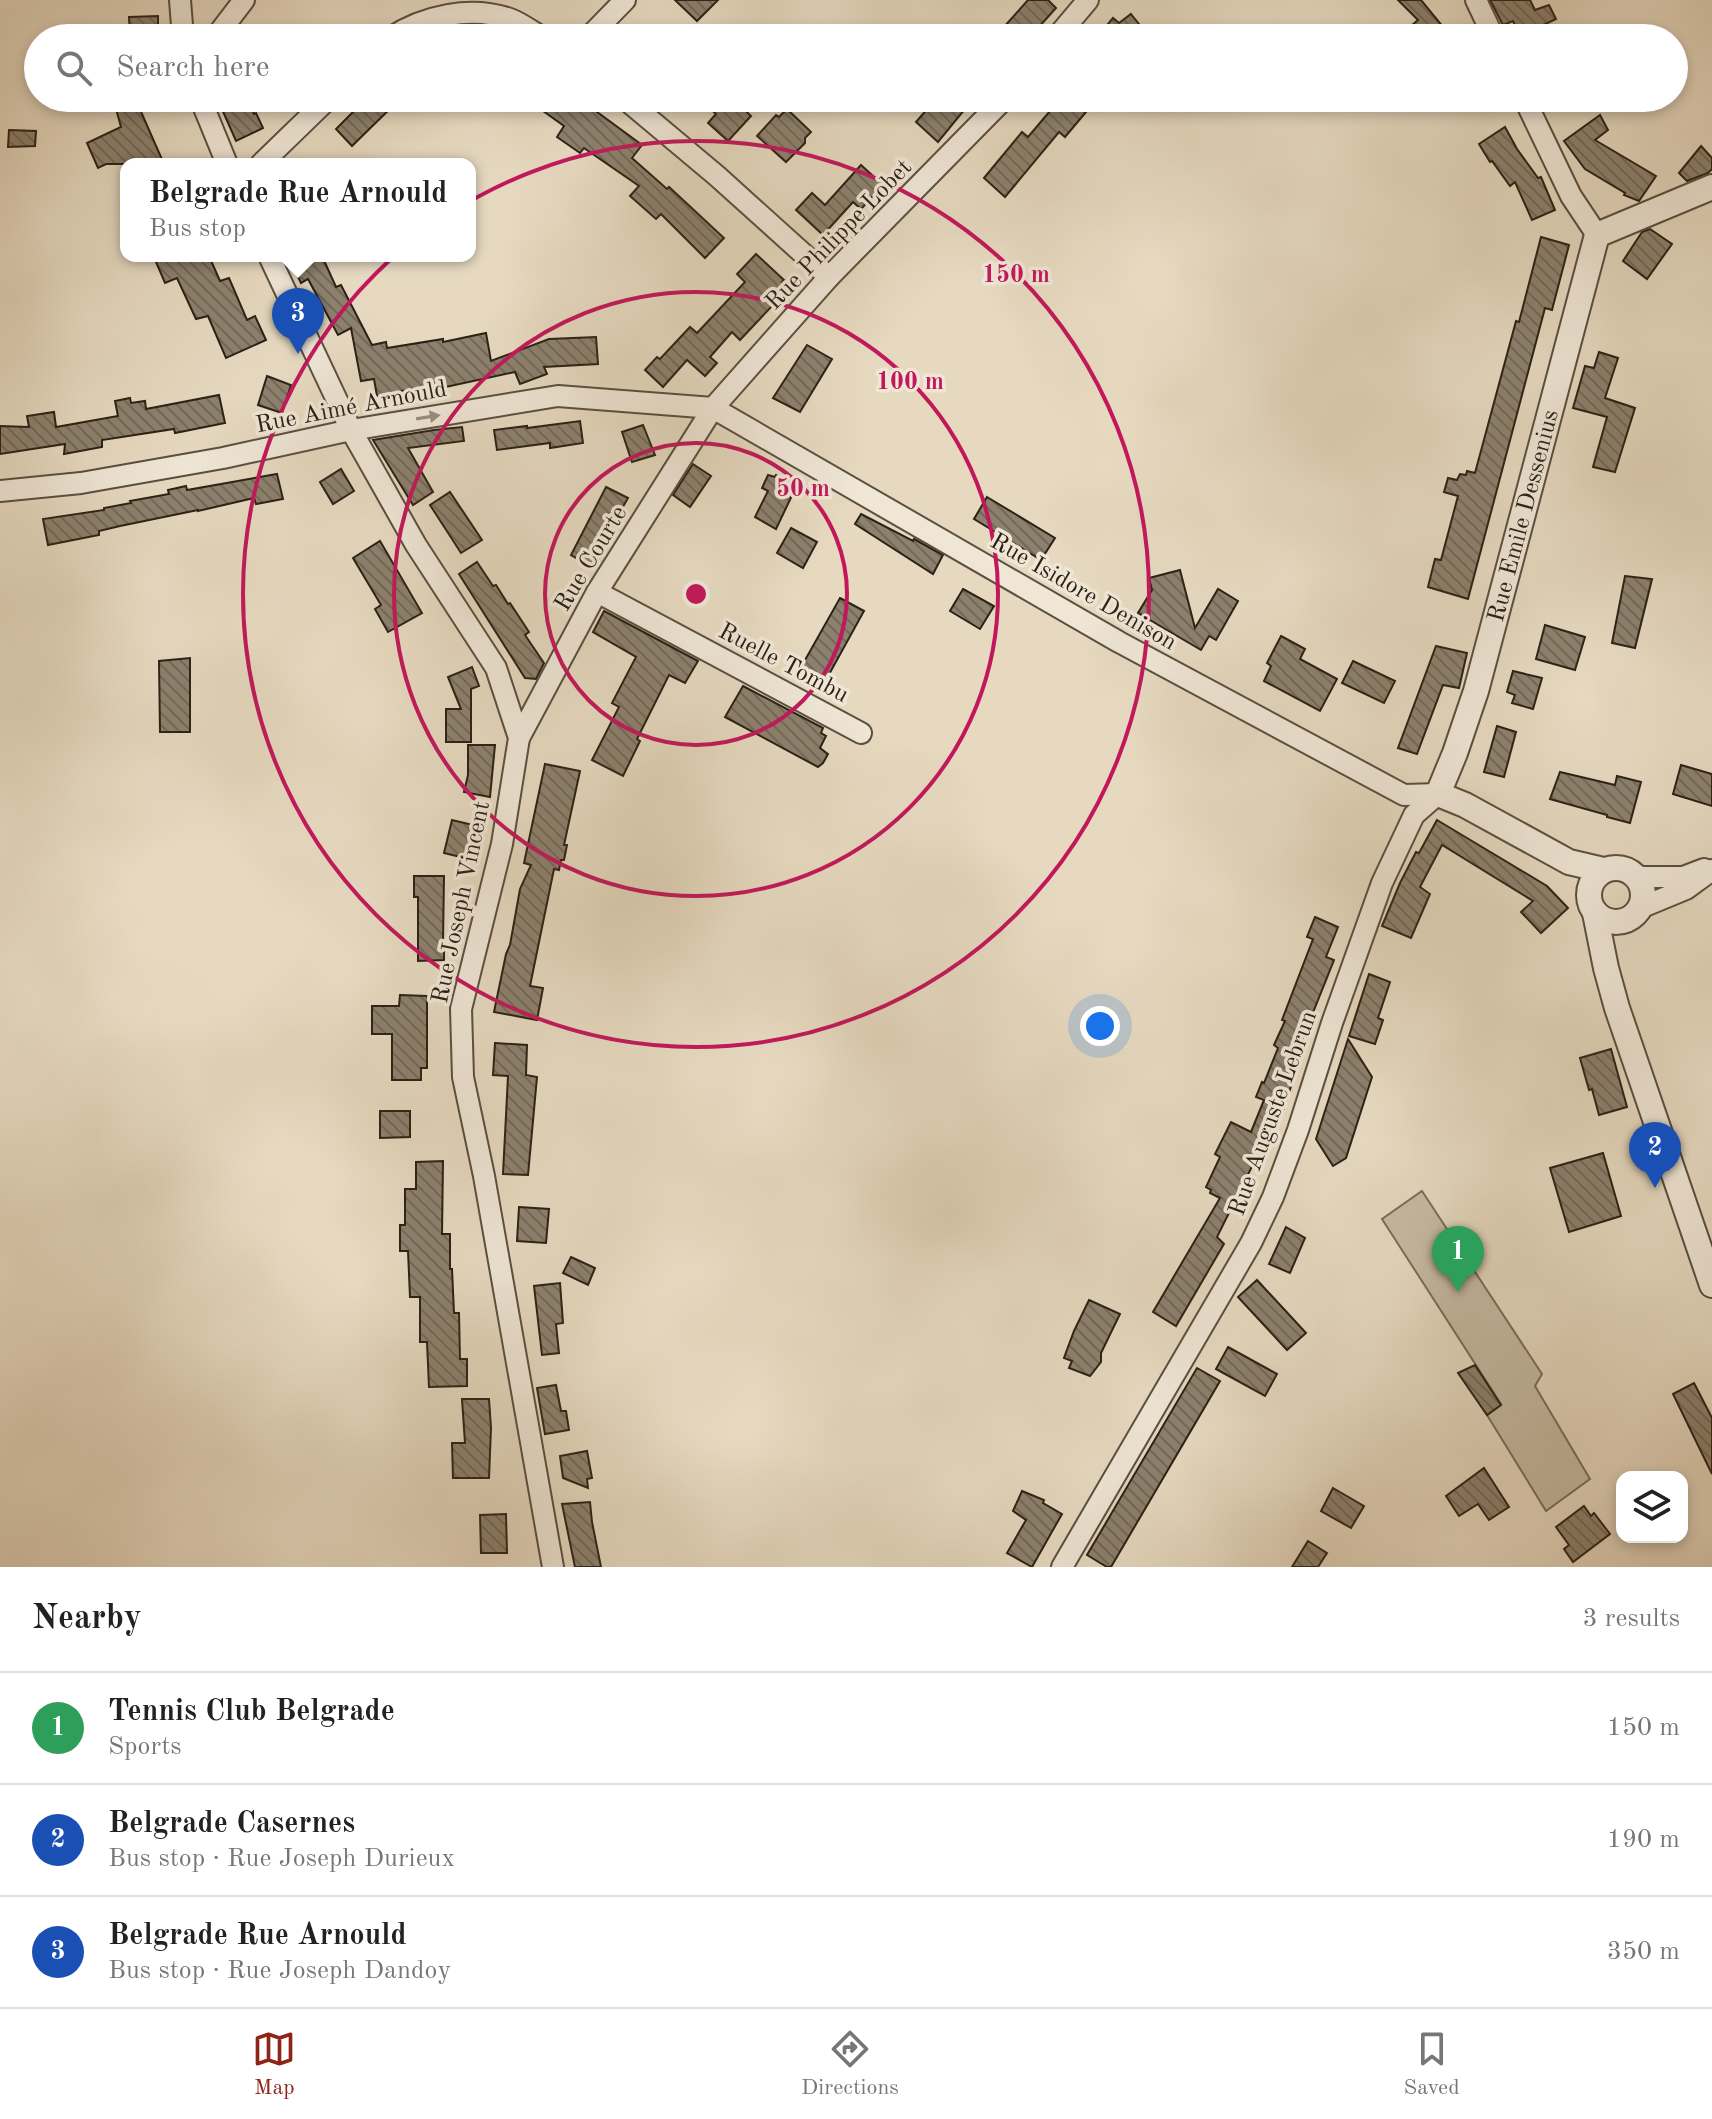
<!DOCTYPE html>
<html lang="en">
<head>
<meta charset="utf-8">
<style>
  :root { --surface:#fff; --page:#f6f6f6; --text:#222; --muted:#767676; --line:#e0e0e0; --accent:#8f2418 }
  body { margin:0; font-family:"Old Standard TT",serif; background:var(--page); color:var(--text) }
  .controls { position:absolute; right:24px; bottom:24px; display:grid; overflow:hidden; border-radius:16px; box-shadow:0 4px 12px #0003 }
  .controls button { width:72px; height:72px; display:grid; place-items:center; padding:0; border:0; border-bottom:2px solid var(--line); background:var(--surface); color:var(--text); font:40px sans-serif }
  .you { position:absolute; left:1100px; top:1026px; width:28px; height:28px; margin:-20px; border:6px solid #fff; border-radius:50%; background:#1a73e8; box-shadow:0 0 0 12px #1a73e833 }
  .badge { display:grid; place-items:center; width:52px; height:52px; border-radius:50%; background:var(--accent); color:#fff; font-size:26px; font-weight:700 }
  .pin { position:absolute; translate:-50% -66px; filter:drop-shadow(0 2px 4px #0008) }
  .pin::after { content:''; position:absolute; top:42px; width:28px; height:24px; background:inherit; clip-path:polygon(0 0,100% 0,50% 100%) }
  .popup { position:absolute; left:120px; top:158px; width:356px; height:104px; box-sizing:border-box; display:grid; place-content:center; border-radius:16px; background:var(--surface); filter:drop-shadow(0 2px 6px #0005); font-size:26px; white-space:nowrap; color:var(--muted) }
  .popup b { font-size:30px; color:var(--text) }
  .popup::after { content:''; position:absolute; left:50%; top:100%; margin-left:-16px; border:16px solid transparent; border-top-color:var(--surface) }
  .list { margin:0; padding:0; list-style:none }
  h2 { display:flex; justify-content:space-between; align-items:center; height:104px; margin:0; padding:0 32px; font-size:34px }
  h2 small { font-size:26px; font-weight:400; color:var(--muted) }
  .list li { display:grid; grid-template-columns:52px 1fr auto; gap:24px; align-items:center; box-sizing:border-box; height:112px; padding:0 32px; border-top:2px solid var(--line) }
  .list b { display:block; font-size:30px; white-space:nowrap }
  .list p { margin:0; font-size:26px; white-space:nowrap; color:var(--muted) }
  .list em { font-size:26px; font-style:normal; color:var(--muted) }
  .icon { flex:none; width:44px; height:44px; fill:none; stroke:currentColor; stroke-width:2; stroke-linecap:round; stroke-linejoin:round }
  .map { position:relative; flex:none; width:1712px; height:1567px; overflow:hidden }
  .search { position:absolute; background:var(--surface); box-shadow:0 4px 12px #0003; left:24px; right:24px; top:24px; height:88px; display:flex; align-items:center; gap:20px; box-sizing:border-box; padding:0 28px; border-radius:44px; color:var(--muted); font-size:30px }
  .sheet { height:440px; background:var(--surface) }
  nav { display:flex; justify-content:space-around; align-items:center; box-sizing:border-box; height:112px; border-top:2px solid var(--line); background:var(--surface); font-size:22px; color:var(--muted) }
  nav a { display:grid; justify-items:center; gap:4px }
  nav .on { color:var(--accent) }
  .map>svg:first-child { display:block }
  .green { fill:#c6baa3; stroke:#786e5c; stroke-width:2 }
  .building { fill:url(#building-back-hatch); stroke:#2b2116; stroke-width:2 }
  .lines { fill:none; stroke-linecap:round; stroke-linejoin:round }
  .minor-casing { stroke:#5a4f40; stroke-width:24 }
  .tertiary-casing { stroke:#5a4f40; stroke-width:28 }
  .minor { stroke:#efe6d6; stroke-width:20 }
  .tertiary { stroke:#efe6d6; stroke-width:24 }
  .oneway { fill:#978d80 }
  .ring { fill:none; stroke:#c2185b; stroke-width:4 }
  .labels { text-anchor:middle; stroke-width:7; stroke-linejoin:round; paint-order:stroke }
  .street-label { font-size:24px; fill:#2b2116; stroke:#efe6d6 }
  .centre { fill:#c2185b; stroke:#efe6d6; stroke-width:4 }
  .ring-label { font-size:24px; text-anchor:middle; font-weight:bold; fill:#c2185b; stroke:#efe6d6; stroke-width:7; stroke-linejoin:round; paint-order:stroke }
</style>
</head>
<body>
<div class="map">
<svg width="1712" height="1567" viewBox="0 0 1712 1567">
  <defs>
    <pattern id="building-back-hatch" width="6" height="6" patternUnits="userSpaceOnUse" patternTransform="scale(2)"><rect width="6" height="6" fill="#8c816e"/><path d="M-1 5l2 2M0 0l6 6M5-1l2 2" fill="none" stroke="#736959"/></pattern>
  </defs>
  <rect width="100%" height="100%" fill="#e6d9c0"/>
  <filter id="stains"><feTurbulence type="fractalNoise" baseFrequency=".0025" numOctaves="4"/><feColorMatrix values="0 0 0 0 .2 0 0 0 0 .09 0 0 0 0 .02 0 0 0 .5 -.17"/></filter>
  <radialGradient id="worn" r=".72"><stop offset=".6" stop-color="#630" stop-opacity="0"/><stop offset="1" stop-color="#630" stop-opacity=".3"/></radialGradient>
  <path class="green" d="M1422,1191L1542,1374L1535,1386L1590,1479L1546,1511L1487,1415L1501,1404L1382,1219Z"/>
  <g class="building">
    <path d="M675,0H718L697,21Z"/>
    <path d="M1028,0H1048L1056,8L1029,38H994Z"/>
    <path d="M1398,0H1421L1448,33L1443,38H1397L1418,20Z"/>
    <path d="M1490,0H1530L1535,10L1549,5L1556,19L1520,36L1513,21L1503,25Z"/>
    <path d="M1131,14L1150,38H1099L1106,33L1103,30L1113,18L1119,23Z"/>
    <path d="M158,16V34L146,35V38H130L129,17Z"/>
    <path d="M113,98H135L164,164H106L98,168L87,143L121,127Z"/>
    <path d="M217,98H246L254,114L256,113L263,128L236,141Z"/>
    <path d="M367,98H401L352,146L336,129Z"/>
    <path d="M525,98H578L642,145L632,158L667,189L669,187L724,238L705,258L661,214L656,219L630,196L639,186L584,148L580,153L557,137L564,126Z"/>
    <path d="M699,98H732L751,116L728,141L708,123L716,114Z"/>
    <path d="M937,98H974L938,142L916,122Z"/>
    <path d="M1061,98H1082L1091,106L1065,137L1059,132L1005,197L984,178L1022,132L1028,137Z"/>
    <path d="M787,109L811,132L805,138V143L786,162L757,136L776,115L779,117Z"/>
    <path d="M1600,115L1608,130L1595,140L1656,176L1639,201L1624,195L1625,193L1585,169L1564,141Z"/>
    <path d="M1505,127L1517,149L1538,178L1541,177L1555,210L1532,220L1515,182L1510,186L1492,161L1490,162L1479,144Z"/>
    <path d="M9,130L36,131L35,146L8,147Z"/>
    <path d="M1701,146L1712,158V169L1708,173L1687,181L1679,173Z"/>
    <path d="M861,165L883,185L861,209L853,202L823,235L796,210L812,193L825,205Z"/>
    <path d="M1650,229L1672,244L1647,279L1623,261L1642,232Z"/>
    <path d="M1541,237L1569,245L1552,310L1545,308L1468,599L1428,587L1435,559L1441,560L1458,496L1444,492L1448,478L1457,480L1460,474L1466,475L1467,471L1475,473L1516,321L1519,322Z"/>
    <path d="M756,254L784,280L782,282L789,288L740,340L732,332L710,357L717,363L705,376L687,360L663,387L645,370L657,357L660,359L690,327L697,333L745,282L737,274Z"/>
    <path d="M167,256H209L220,281L229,278L247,320L255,316L266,340L226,358L208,316L196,319L177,278L165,283L156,262Z"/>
    <path d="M288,256H322L336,287L341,285L372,345L386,342L387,348L443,339V342L486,333L491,361L549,339L596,337L598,364L544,367L547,374L520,384L515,372L418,393L417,388L377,396L374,379L361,381L351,328L338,335L308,279L301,283Z"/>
    <path d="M807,345L832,359L800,412L773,398Z"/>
    <path d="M1599,352L1618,358L1605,398L1635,408L1615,472L1593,467L1607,417L1573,408L1585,366L1594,368Z"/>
    <path d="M267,376L291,385L282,413L258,405Z"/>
    <path d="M219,395L225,423L175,433L174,429L102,440V447L64,454L65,444L0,454V426L29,427L27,416L54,412L56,427L118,416L115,401L130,398L131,403L145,401L146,409Z"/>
    <path d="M580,421L583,443L550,448V443L497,450L494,430L527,426V428Z"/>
    <path d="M643,425L655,455L632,462L622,432Z"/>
    <path d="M462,427L464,441L408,448L433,492L413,505L373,440L434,430Z"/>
    <path d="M693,464L711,476L690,507L673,495Z"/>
    <path d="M341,469L354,491L333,504L320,482Z"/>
    <path d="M277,474L283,499L256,504L254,498L198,511V510L120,526L99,531V535L48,545L43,519L104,510V508L131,503L130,501L169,494L168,490L186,486L187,490Z"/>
    <path d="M768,475L775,477L776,475L797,485L776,529L755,517L768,491L762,488Z"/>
    <path d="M606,487L628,498L606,536L610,538L594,568L571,555Z"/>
    <path d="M450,492L482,540L461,553L430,505Z"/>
    <path d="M987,497L1055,538L1041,560L974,519Z"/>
    <path d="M861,514L913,541L914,539L943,555L933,574L855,524Z"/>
    <path d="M791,528L817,542L803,568L777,553Z"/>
    <path d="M380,541L422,613L388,632L375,609L381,605L353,558Z"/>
    <path d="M477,562L493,586L496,585L508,604L510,603L529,632L525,635L544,663L536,679L525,678L459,574Z"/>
    <path d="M1180,570L1195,628L1218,589L1238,601L1216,640L1209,636L1201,650L1138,613L1152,590L1149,578Z"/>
    <path d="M1625,576L1652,579L1635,648L1612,643Z"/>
    <path d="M963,589L994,606L980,629L950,611Z"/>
    <path d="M840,598L864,611L821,689L796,676Z"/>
    <path d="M604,611L698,661L685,683L669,675L637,739L640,741L623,776L592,760L619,707L612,703L636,657L593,632Z"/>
    <path d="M1545,625L1585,637L1575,670L1536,659Z"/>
    <path d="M1281,636L1305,649L1300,659L1337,679L1320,711L1264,681L1271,666L1267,663Z"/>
    <path d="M1436,646L1467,653L1459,688L1443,685L1417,754L1398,748Z"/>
    <path d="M190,658V732H160L159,661Z"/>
    <path d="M1353,661L1395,681L1384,703L1342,683Z"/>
    <path d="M472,667L479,686L471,689V742H446V709H461L448,677Z"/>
    <path d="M1513,671L1542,678L1533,709L1512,703L1515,695L1507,692Z"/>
    <path d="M743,686L823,728L821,733L826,736L820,748L828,754L823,763L818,767L725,717Z"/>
    <path d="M1497,726L1516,732L1504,777L1484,772Z"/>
    <path d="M468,745H495L490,797L464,792L468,775Z"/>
    <path d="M545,764L580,771L564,845H567L564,860H561L559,870L554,869L530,986L543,988L537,1020L494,1012L506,954L510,945L520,889L531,865L524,863Z"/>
    <path d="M1681,765L1712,774V806L1673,794Z"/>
    <path d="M1560,772L1615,785L1617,776L1641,782L1630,823L1607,817V815L1550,799Z"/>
    <path d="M452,820L477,826L469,859L444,853Z"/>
    <path d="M1437,820L1547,886L1568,908L1541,933L1521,912L1533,901L1442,845L1420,887L1430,894L1411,938L1382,926L1400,883L1416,852L1419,853Z"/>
    <path d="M414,876H444L443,943H444V960L418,961V897H414Z"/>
    <path d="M1315,917L1338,927L1326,957L1334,960L1302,1040L1306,1042L1279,1122L1275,1120L1217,1237L1224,1244L1176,1326L1153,1312L1220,1198L1210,1193L1211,1190L1206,1187L1220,1157L1215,1154L1231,1122L1251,1132L1264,1100L1256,1097L1262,1082L1264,1083L1278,1048L1274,1045L1285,1021L1282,1020L1313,939L1307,937Z"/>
    <path d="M1369,974L1390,982L1378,1018L1383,1020L1375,1044L1349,1036Z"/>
    <path d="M400,995L427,996V1068H421V1080H392V1034H372V1006H399Z"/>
    <path d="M1348,1039L1372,1077L1346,1158L1333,1166L1316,1139Z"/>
    <path d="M495,1043L527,1045L526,1075L537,1077L528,1175L503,1174L508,1076L493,1075Z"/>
    <path d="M1611,1049L1627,1107L1599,1115L1592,1089L1589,1090L1580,1058Z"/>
    <path d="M380,1111H410V1137L380,1138Z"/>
    <path d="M1603,1153L1621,1216L1569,1232L1550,1168Z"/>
    <path d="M443,1161L442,1234H450V1269H452L454,1313H459L460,1359H467V1386L429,1387L427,1342H420V1297H410L408,1251H400V1225H405V1189H416V1162Z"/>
    <path d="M519,1207L549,1209L546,1243L517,1241Z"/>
    <path d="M1286,1227L1305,1238L1290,1273L1269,1264Z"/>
    <path d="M571,1257L595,1268L588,1285L563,1273Z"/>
    <path d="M1257,1280L1306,1333L1287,1350L1238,1297Z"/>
    <path d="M560,1283L563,1323L556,1324L559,1353L542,1355L534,1286Z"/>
    <path d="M1089,1300L1120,1314L1101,1353V1362L1090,1376L1069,1368L1072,1361L1064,1358L1074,1331Z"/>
    <path d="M1228,1347L1277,1374L1265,1396L1216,1369Z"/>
    <path d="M1475,1365L1501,1405L1487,1415L1458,1373Z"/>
    <path d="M1197,1368L1220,1381L1111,1567H1107L1087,1555Z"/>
    <path d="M1694,1383L1712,1418V1474L1673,1394Z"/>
    <path d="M556,1385L561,1411H566L569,1430L545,1434L537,1388Z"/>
    <path d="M462,1399H489L491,1428L489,1478H453L452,1443H465Z"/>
    <path d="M587,1451L592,1478L587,1479L588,1488L563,1478L560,1456Z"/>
    <path d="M1484,1468L1509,1507L1489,1520L1478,1504L1459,1516L1446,1496Z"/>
    <path d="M1333,1488L1364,1506L1351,1528L1321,1511Z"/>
    <path d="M1022,1491L1044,1500L1043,1503L1062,1514L1032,1567L1007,1553L1026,1520L1013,1511Z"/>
    <path d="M590,1502L592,1522L601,1567H575L562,1504Z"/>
    <path d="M1584,1506L1591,1516L1594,1513L1610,1534L1573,1562L1564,1549L1569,1545L1556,1527Z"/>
    <path d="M506,1514L507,1553H481L480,1515Z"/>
    <path d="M1308,1541L1327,1553L1318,1567H1292Z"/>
  </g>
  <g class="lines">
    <g class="minor-casing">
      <g id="minor">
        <path d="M180,0L183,38"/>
        <path d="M1476,0L1494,38"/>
        <path d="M215,38L244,0"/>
        <path d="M390,38C423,16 471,5 510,19C521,23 533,32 543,38"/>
        <path d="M588,38L625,0"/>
        <path d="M1056,38L1088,0"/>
        <path d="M200,98L227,164"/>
        <path d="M624,98L717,176L829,277"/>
        <path d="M1524,98L1571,196L1597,235"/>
        <path d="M261,164L329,98"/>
        <path d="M269,256L351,430L416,545L496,668L519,738L502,844L461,1009L463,1077L484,1176L553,1567"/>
        <path d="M0,491L81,483L223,458L351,430L558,396L713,408L1119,642L1404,795L1438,794"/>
        <path d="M597,592L861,733"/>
        <path d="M519,738L597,592L713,408L829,277L1005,98"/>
        <path d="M1637,877H1683L1704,869"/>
        <path d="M1640,908L1686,889L1712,870"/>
        <path d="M1062,1567L1251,1243L1273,1197L1298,1130L1332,1023L1382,883L1414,815L1438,794"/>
      </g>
    </g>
    <g class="tertiary-casing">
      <g id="tertiary">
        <circle cx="1616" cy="895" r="27"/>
        <path id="s1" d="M1603,870L1569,862L1465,805L1438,794L1455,753L1476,691L1597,235L1712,187"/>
        <path d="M1595,913L1606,968L1617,1008L1712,1285"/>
      </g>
    </g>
    <use href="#minor" class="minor"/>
    <use href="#tertiary" class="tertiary"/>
  </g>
  <defs><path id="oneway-solid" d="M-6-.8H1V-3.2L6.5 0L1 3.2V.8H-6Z" transform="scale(2)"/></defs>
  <use class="oneway" href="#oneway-solid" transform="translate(428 417) rotate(-9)"/>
  <g class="ring">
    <circle cx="696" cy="594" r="151"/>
    <circle cx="696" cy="594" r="302"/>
    <circle cx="696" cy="594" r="453"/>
  </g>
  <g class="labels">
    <g class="street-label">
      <text transform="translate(838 234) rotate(-46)" y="8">Rue Philippe Lobet</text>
      <text transform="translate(351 406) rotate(-11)" y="8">Rue Aimé Arnould</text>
      <text dy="8" stroke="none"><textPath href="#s1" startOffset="474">Rue Emile Dessenius</textPath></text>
      <text transform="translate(590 558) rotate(-59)" y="8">Rue Courte</text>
      <text transform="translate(1084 591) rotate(30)" y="8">Rue Isidore Denison</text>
      <text transform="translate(784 662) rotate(28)" y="8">Ruelle Tombu</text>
      <text transform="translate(460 902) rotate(-78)" y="8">Rue Joseph Vincent</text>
      <text transform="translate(1272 1113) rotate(-70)" y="8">Rue Auguste Lebrun</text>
    </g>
  </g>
  <circle cx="696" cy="594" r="12" class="centre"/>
  <g class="ring-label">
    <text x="1016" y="282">150 m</text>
    <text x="910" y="389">100 m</text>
    <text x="803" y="496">50 m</text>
  </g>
  <rect width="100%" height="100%" filter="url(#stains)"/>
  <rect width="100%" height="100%" fill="url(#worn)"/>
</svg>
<div class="controls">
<button><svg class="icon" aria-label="layers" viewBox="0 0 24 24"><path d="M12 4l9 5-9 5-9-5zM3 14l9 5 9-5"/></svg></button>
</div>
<div class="you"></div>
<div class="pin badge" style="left:1458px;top:1292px;background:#2e9e5b">1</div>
<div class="pin badge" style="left:1655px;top:1188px;background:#1a4fb4">2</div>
<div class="pin badge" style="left:298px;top:354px;background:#1a4fb4">3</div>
<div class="popup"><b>Belgrade Rue Arnould</b>Bus stop</div>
<div class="search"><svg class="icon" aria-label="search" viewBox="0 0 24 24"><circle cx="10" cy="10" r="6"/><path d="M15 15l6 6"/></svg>Search here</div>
</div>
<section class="sheet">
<h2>Nearby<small>3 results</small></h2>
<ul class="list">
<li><span class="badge" style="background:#2e9e5b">1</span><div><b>Tennis Club Belgrade</b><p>Sports</p></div><em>150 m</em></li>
<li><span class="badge" style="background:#1a4fb4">2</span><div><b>Belgrade Casernes</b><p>Bus stop · Rue Joseph Durieux</p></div><em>190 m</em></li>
<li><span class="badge" style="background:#1a4fb4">3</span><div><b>Belgrade Rue Arnould</b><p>Bus stop · Rue Joseph Dandoy</p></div><em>350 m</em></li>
</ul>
</section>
<nav>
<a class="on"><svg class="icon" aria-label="map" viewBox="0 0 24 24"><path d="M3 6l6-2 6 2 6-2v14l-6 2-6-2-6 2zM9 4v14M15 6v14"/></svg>Map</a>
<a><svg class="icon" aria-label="directions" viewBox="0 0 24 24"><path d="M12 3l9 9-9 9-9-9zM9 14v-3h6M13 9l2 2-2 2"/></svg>Directions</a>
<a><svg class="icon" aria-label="saved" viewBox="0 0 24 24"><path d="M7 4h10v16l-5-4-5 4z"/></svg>Saved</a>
</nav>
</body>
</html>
